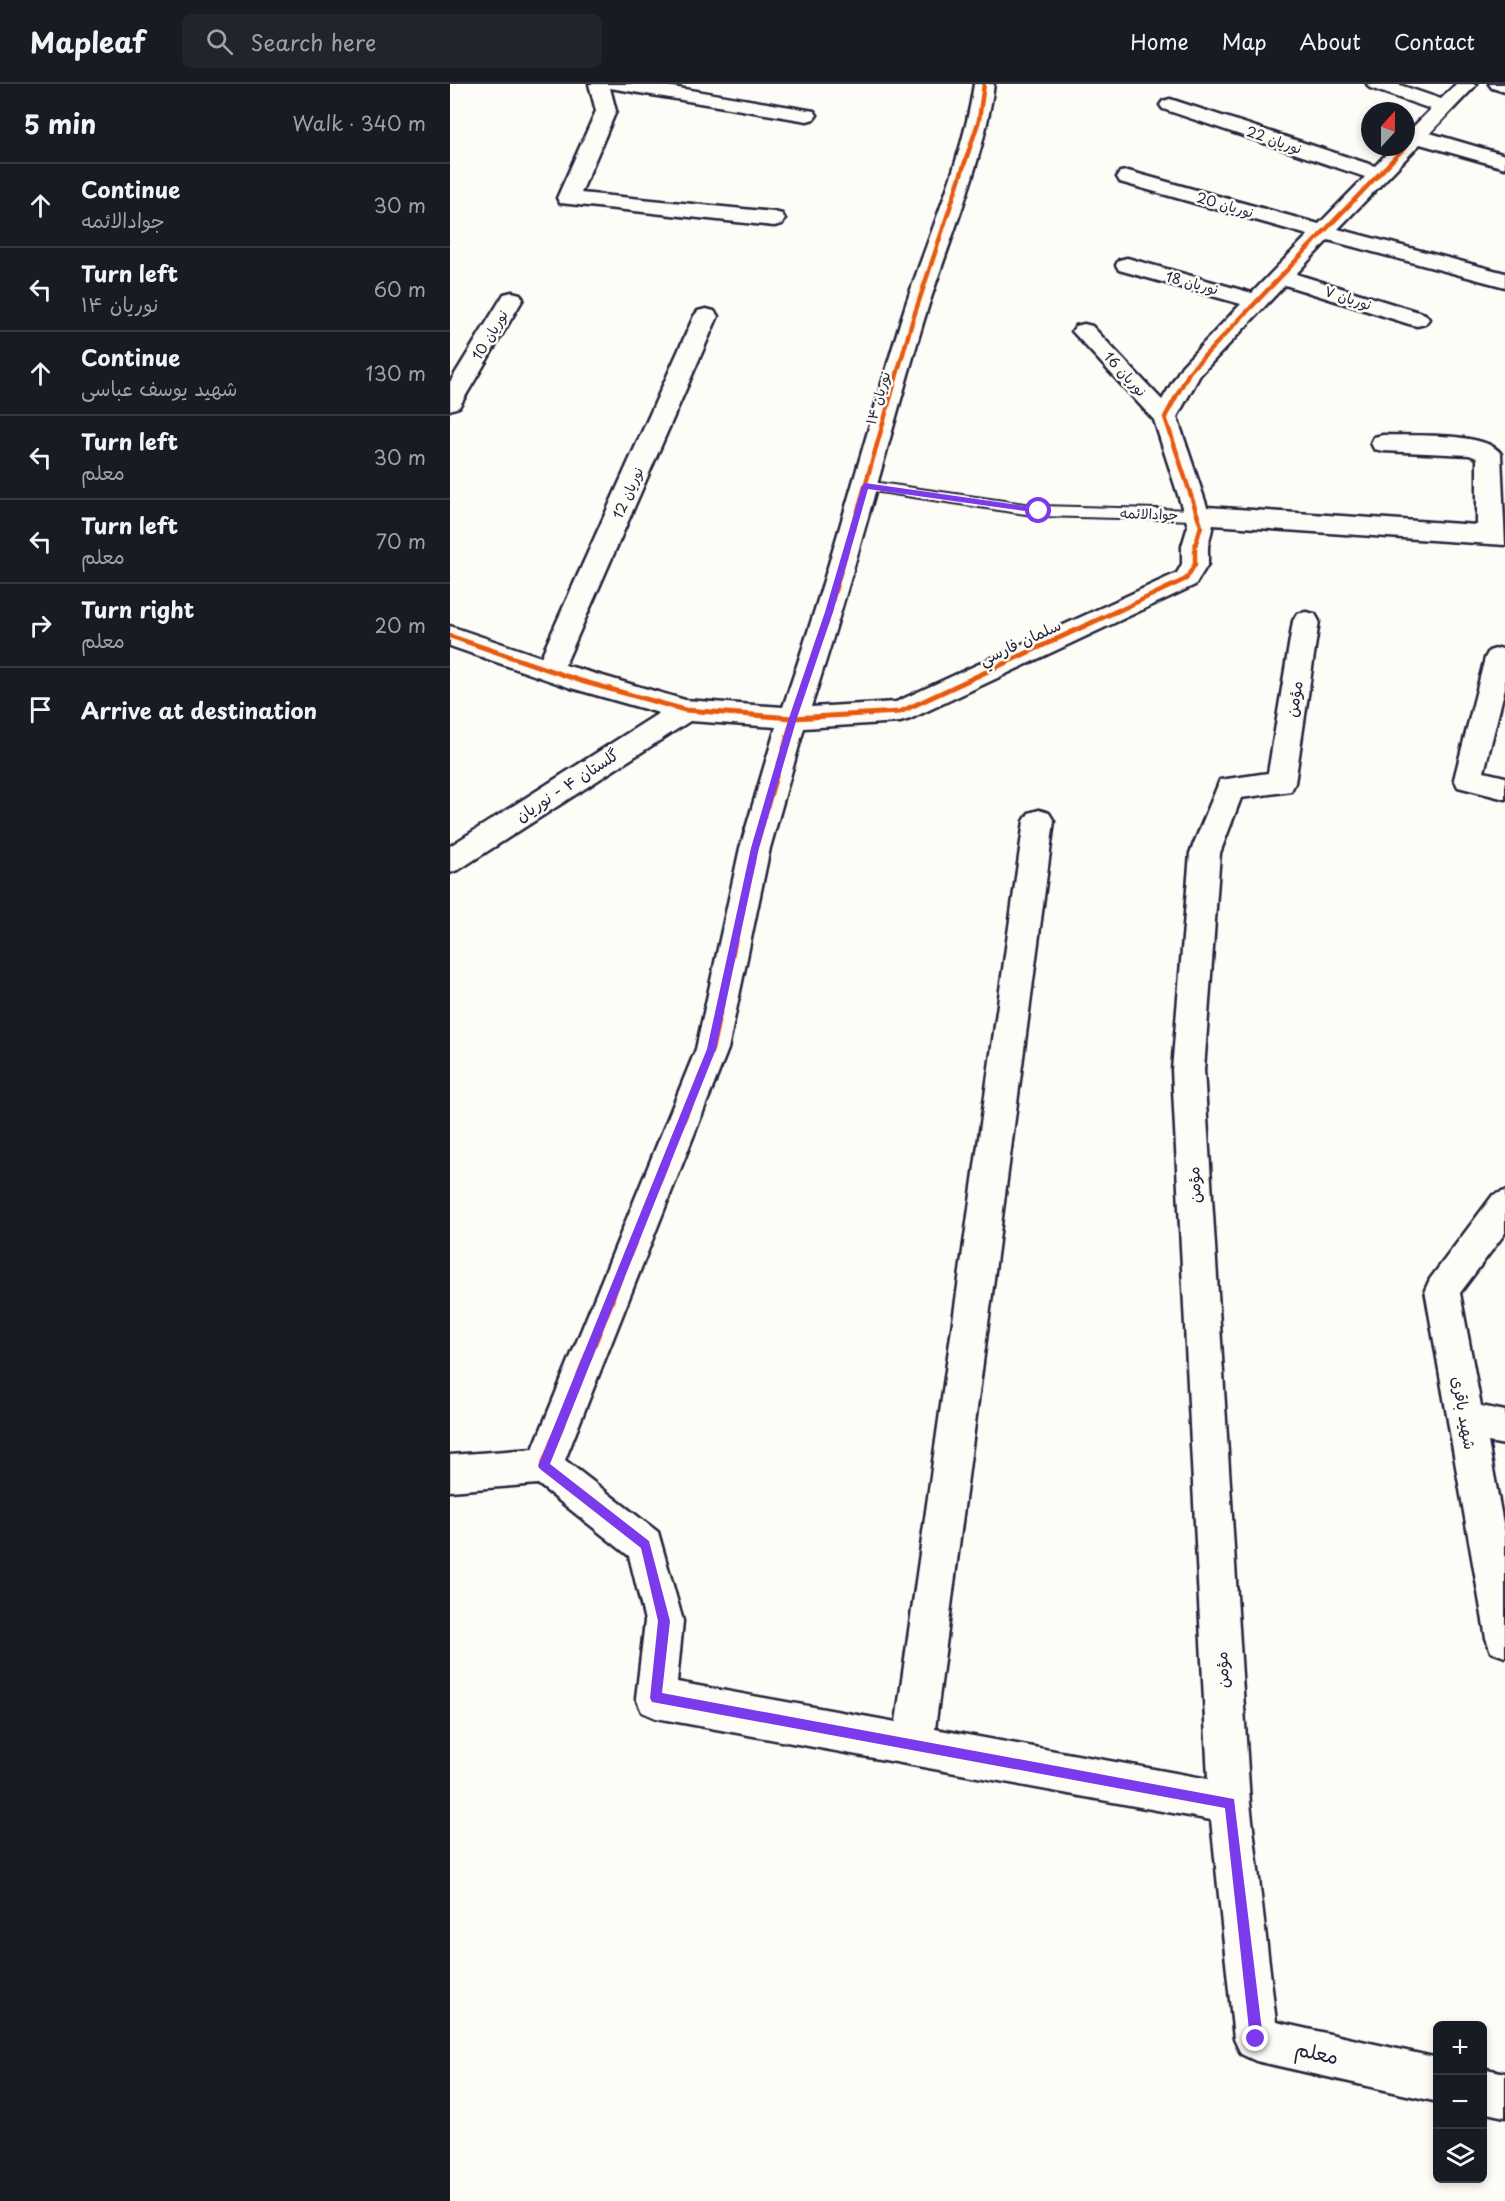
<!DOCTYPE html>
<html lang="en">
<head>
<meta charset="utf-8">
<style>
  :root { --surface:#171b24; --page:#20242c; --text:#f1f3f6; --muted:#9ea1a6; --line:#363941 }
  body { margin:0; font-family:"Playpen Sans","Playpen Sans Arabic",sans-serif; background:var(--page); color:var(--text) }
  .controls { position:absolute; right:18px; bottom:18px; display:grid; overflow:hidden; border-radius:9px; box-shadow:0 3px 9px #0003 }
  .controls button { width:54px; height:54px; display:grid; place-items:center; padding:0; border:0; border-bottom:2px solid var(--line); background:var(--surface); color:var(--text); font:30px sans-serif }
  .compass { position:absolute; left:911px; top:18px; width:54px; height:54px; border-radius:50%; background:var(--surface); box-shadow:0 3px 9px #0003; rotate:21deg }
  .stop { position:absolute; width:18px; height:18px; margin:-14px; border:4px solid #7c3aed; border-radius:50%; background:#fff }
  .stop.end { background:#7c3aed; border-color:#fff; box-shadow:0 2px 6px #0008 }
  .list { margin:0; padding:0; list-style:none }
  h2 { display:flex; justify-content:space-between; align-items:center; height:78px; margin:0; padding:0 24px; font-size:26px }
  h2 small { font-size:20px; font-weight:400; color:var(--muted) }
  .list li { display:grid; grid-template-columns:39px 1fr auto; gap:18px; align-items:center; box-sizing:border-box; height:84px; padding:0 24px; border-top:2px solid var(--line) }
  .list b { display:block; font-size:22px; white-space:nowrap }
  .list p { margin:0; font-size:20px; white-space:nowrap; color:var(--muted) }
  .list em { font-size:20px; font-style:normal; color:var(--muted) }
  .icon { flex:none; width:33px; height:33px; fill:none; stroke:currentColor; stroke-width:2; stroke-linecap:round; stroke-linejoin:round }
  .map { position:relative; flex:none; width:1055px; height:2117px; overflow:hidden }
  header { display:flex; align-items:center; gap:36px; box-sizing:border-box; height:84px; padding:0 30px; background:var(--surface); border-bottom:2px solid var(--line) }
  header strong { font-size:28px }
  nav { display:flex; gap:33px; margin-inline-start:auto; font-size:21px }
  .search { width:420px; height:54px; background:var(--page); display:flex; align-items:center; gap:15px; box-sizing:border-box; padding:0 21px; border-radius:9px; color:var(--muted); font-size:22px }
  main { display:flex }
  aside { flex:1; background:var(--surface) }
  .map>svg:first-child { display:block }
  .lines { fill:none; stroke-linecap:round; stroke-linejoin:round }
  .service-casing { stroke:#22223b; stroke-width:4 }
  .minor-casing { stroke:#22223b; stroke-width:5 }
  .service { fill:#fdfcf7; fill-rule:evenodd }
  .minor { fill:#fdfcf7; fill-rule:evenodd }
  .cycleway-far2-casing { stroke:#fdfcf7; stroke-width:8 }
  .cycleway-far1-casing { stroke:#fdfcf7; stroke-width:9 }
  .cycleway-casing { stroke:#fdfcf7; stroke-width:11 }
  .cycleway-far2 { stroke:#e8590c; stroke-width:4.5 }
  .cycleway-far1 { stroke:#e8590c; stroke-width:5 }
  .cycleway { stroke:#e8590c; stroke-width:8 }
  .route { fill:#7c3aed }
  .labels { text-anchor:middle; stroke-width:5; stroke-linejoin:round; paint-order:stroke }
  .far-street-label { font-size:14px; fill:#22223b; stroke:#fdfcf7 }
  .street-label { font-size:16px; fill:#22223b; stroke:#fdfcf7 }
  .near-street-label { font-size:20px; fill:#22223b; stroke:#fdfcf7 }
</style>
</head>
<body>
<header>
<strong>Mapleaf</strong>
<div class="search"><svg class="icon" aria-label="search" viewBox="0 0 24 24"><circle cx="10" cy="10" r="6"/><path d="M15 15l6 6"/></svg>Search here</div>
<nav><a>Home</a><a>Map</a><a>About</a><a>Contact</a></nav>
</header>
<main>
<aside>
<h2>5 min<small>Walk · 340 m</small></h2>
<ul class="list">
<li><svg class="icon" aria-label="ahead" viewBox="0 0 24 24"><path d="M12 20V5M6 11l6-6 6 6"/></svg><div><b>Continue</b><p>جوادالائمه</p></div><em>30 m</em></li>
<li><svg class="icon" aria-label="left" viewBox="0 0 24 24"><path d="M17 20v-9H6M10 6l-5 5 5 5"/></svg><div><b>Turn left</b><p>نوریان ۱۴</p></div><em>60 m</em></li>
<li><svg class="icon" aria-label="ahead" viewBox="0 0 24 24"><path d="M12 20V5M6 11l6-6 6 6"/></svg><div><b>Continue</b><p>شهید یوسف عباسی</p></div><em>130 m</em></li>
<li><svg class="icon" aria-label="left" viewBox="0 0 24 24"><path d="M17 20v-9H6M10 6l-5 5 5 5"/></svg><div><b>Turn left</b><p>معلم</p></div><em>30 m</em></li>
<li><svg class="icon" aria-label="left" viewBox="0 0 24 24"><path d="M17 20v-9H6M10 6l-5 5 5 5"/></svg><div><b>Turn left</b><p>معلم</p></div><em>70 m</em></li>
<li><svg class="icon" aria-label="right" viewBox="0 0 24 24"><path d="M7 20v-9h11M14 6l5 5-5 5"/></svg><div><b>Turn right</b><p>معلم</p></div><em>20 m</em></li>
<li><svg class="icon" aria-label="arrive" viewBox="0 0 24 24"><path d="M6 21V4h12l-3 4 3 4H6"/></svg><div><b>Arrive at destination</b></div></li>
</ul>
</aside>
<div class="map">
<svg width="1055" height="2117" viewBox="0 0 1055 2117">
  <rect width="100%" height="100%" fill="#fdfcf7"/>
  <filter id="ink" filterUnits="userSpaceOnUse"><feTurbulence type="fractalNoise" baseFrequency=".0167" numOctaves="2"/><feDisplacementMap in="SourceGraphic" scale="12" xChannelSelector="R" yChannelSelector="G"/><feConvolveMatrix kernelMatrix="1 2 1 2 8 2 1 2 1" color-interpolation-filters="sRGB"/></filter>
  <g filter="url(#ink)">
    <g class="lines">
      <g class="service-casing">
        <path id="service" d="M415,397L589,422L747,426L755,431L747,436L589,432L410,405L408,402Z"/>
      </g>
      <g class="minor-casing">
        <g id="minor">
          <path d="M139,0H205L364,27L367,31L364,35L357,37L160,4L166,27L131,109L324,128L332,130L335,135L332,140L324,142L110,119L107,114L146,27Z"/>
          <path d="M524,0H544C533,82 497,160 473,239C435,367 403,496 361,623L446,618L727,489L732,480V462L738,442L704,336L622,247L626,242L634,240L642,242L712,316L732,282L791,220L669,186L666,181L669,176L677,174L802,209L858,151L670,98L667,93L670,88L678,87L869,140L915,93L713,25L710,21L713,17L720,15L925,82L943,63H956V50L981,25L920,4L917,0H947L991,15L1006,0H1027L980,49L1055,71V84L970,60L888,145L1055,189V203L878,156L846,190L975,230L979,235L975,240L967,242L959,240L835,201L750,291L727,333L757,423L1027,441V374L1019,371L933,367L924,365L921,359L924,353L933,351C959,352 1037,347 1051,370L1055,461L763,441L758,462V480L745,501L460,635L450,638L354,644L320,764L278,965L115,1376L208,1448L233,1537L227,1598L446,1638L574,737L579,729L589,726L599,729L604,737L485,1645L758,1695L722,986L740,769L770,696L818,689L843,537L847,530L856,528L865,530L869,537L845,699L841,707L791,714L770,769L754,986L800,1719L826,1938L988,1974V2018L806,1977L791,1970L784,1955L761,1736L206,1634L192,1628L186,1614L195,1537L179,1472L88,1400L0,1407V1371L83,1365L246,965L290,764L326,643L240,637L10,785L0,789V762L209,629L121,604L0,562V542L91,573L244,232L248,227L256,225L264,227L268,232L115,581L235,616L333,623C377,496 411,367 450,239C474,160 512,82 524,0Z"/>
          <path d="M1039,0H1055V8L1042,4Z"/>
          <path d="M62,208L70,210L73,215L9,323L0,326V298L54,210Z"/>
          <path d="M1049,564L1055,566V604L1034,688L1055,693V715L1008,703L1004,695L1035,574L1039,567Z"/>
          <path d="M1055,1107V1149L1010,1209L1031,1322L1055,1327V1361L1038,1358L1055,1450V1573L1041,1568L1036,1554L975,1206L980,1195L1043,1111Z"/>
          <path d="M1032,1984L1055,1989V2033L1032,2028Z"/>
        </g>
      </g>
      <use href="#service" class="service"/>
      <use href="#minor" class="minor"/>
      <g class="cycleway-far2-casing">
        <g id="cycleway-far2">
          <path d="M379,528L462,238L529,36L534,0"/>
          <path d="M666,528L736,495L745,480V462L751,442L715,333L740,287L955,63"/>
        </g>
      </g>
      <g class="cycleway-far1-casing">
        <g id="cycleway-far1">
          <path d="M0,552L131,597L235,626L343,634L450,628L669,526"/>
          <path d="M161,1217L262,965L305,764L343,634L380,526"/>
        </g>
      </g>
      <g class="cycleway-casing">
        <path id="cycleway" d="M94,1382L161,1215"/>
      </g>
      <use href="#cycleway-far2" class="cycleway-far2"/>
      <use href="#cycleway-far1" class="cycleway-far1"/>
      <use href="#cycleway" class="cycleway"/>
    </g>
  </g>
  <path class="route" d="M415,399L589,424L593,427L589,429L418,405L383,528L347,634L309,764L266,965L100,1380L199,1457L220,1537L212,1609L784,1715L813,1955L811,1959L806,1961L802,1959L800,1955L775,1724L202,1618L200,1614L208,1537L191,1464L90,1385L88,1382L257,965L301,764L339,634L375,528L412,402Z"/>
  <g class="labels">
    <g class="far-street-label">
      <text transform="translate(824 56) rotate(19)" y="5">نوریان 22</text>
      <text transform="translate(775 121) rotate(16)" y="5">نوریان 20</text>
      <text transform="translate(742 199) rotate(15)" y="5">نوریان 18</text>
      <text transform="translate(898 214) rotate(18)" y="5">نوریان ۷</text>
      <text transform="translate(40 251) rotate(-59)" y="5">نوریان 10</text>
      <text transform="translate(675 290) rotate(47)" y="5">نوریان 16</text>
      <text transform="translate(428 314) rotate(-74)" y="5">نوریان ۱۴</text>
      <text transform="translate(178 409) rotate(-66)" y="5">نوریان 12</text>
      <text transform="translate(699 430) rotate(2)" y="5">جوادالائمه</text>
    </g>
    <g class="street-label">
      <text transform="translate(570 558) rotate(-25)" y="6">سلمان فارسي</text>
      <text transform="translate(844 615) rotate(-81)" y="6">مؤمن</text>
      <text transform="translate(117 701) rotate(-33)" y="6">گلستان ۴ - نوریان</text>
      <text transform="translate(744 1101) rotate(-93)" y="6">مؤمن</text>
      <text transform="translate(1014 1329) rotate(80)" y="6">شهید باقری</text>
      <text transform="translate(772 1586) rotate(-93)" y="6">مؤمن</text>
    </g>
    <g class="near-street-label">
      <text transform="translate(867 1969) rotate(13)" y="7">معلم</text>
    </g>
  </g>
</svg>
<div class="controls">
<button>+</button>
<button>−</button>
<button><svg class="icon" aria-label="layers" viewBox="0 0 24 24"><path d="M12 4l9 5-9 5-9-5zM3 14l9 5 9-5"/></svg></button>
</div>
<svg class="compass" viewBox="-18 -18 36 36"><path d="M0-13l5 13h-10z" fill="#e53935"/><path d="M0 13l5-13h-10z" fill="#9ea1a6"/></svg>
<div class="stop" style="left:589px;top:427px"></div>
<div class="stop end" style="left:806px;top:1955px"></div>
</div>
</main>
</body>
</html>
